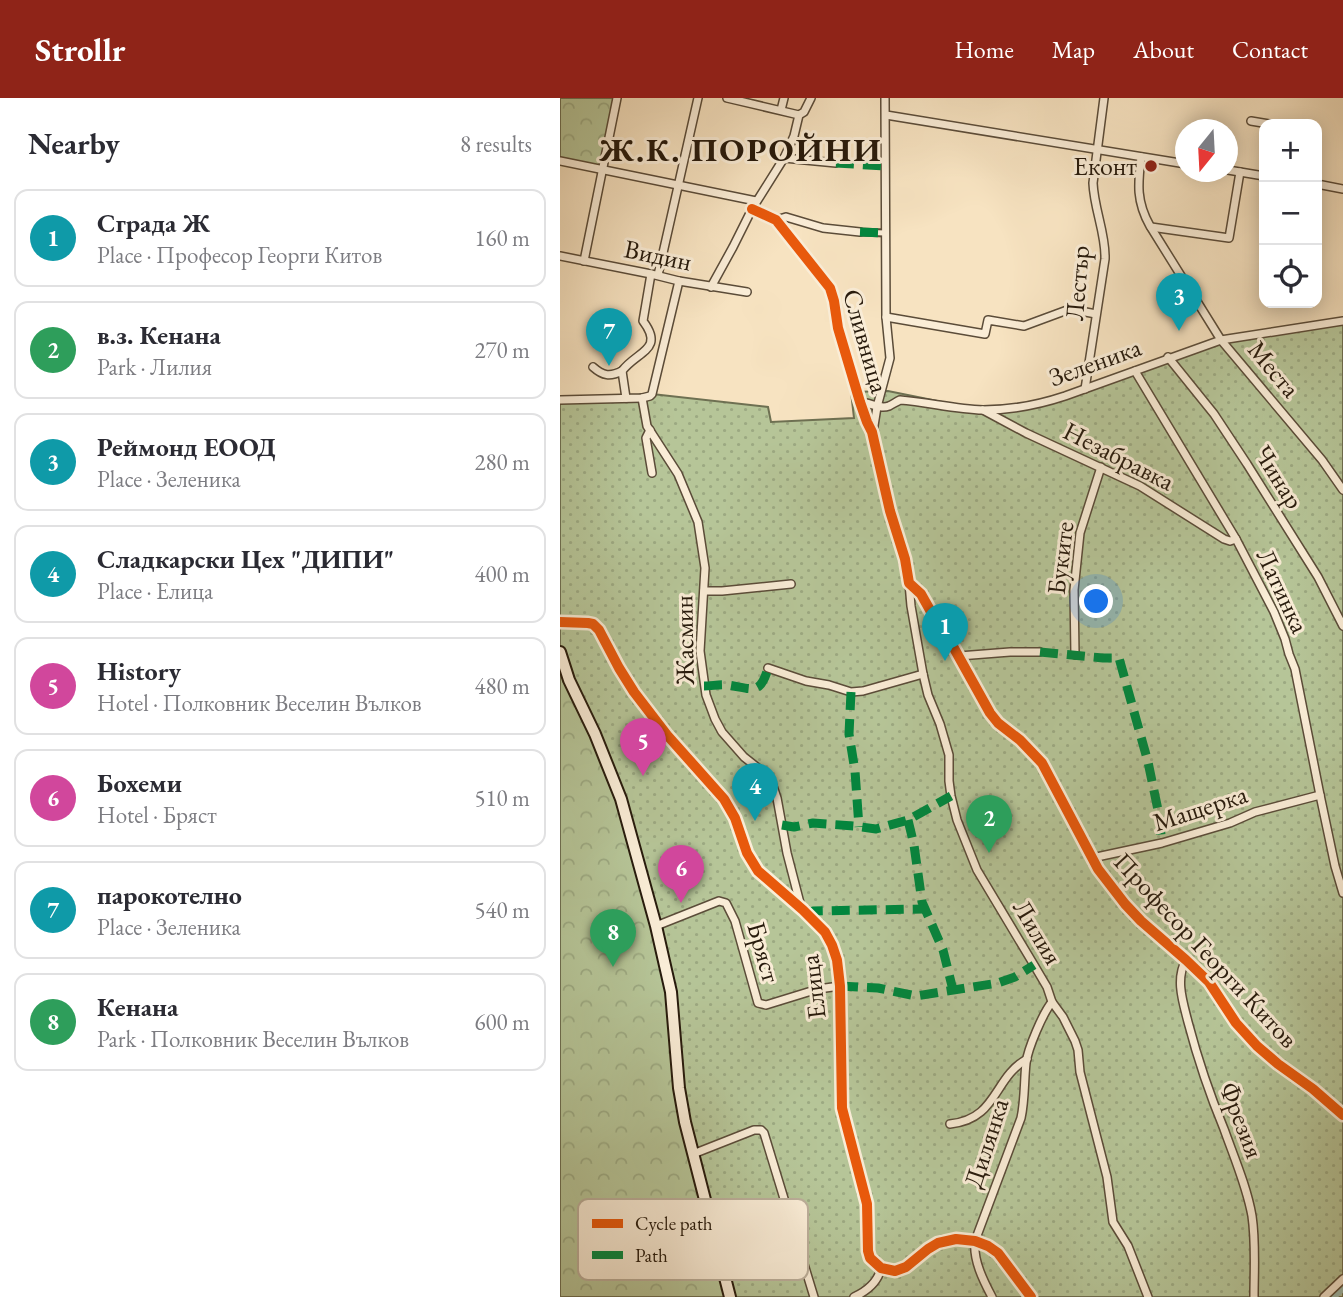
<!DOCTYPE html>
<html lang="en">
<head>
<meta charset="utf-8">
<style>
  :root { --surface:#fff; --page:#f7f7f7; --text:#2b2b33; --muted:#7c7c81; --line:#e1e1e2; --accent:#8f2418 }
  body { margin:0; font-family:"EB Garamond",serif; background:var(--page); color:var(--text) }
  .controls { position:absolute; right:21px; top:21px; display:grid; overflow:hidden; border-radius:14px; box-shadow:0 4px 18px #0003 }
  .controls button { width:63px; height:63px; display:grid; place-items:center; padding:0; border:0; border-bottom:2px solid var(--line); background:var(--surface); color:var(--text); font:35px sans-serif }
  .compass { position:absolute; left:615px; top:21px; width:63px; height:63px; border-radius:50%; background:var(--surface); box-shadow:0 4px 18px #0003; rotate:198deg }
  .you { position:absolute; left:537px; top:504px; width:24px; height:24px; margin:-18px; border:5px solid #fff; border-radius:50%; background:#1a73e8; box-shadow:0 0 0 10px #1a73e833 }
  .badge { display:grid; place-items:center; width:46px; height:46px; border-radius:50%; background:var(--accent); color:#fff; font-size:23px; font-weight:700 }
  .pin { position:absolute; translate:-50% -58px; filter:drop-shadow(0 2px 4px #0008) }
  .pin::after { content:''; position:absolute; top:37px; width:24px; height:21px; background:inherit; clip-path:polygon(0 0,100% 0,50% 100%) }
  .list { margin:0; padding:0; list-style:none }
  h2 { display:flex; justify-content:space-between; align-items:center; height:91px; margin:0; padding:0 28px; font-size:30px }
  h2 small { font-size:23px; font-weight:400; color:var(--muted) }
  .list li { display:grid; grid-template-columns:46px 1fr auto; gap:21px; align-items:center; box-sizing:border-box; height:98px; margin:0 14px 14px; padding:0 14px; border:2px solid var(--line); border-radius:14px }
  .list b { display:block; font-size:26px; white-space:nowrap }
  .list p { margin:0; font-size:23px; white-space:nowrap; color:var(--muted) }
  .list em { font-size:23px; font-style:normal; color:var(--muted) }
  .icon { flex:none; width:38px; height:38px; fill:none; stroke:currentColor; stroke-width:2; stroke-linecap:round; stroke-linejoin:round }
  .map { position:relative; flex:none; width:783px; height:1199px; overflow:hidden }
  header { display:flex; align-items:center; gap:42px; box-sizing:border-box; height:98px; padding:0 35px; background:var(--accent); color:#fff }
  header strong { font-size:33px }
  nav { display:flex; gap:38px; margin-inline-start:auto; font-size:24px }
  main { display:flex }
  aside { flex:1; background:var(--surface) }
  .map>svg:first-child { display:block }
  .grass { fill:url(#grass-dots); stroke:#6e7052; stroke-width:2 }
  .forest { fill:url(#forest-crowns); stroke:#6e7052; stroke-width:2 }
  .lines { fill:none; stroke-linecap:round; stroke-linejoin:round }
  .canal { stroke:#9dbeb2; stroke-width:7 }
  .pedestrian-casing { stroke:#5b4c39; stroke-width:9 }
  .minor-casing { stroke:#5b4c39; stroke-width:10 }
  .secondary-casing { stroke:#271a0c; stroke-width:14 }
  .pedestrian { stroke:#faedd7; stroke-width:5 }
  .minor { stroke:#faedd7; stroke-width:7 }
  .secondary { stroke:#faedd7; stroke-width:10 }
  .quiet { stroke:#00873e; stroke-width:9; stroke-dasharray:18 9; stroke-linecap:butt }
  .cycleway-casing { stroke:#faedd7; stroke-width:15 }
  .cycleway { stroke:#e8590c; stroke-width:10 }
  .poi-dot { fill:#8f2418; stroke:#faedd7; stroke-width:2.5 }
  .labels { text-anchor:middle; stroke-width:6; stroke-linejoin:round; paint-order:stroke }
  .poi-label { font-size:26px; fill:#271a0c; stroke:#faedd7; text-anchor:end }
  .street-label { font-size:26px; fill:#271a0c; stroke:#faedd7 }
  .district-label { font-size:33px; font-weight:bold; letter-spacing:2px; fill:#271a0c; stroke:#faedd7 }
  .key { fill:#faedd7; stroke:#bbae9a; stroke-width:2 }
  .key-label { font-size:19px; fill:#271a0c }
</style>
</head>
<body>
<header>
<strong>Strollr</strong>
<nav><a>Home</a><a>Map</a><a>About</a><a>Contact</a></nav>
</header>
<main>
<aside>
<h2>Nearby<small>8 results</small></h2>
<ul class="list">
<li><span class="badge" style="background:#0f9aa8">1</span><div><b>Сграда Ж</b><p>Place · Професор Георги Китов</p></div><em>160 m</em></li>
<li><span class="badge" style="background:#2e9e5b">2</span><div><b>в.з. Кенана</b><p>Park · Лилия</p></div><em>270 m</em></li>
<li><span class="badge" style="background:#0f9aa8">3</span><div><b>Реймонд ЕООД</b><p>Place · Зеленика</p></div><em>280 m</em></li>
<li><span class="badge" style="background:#0f9aa8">4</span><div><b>Сладкарски Цех &quot;ДИПИ&quot;</b><p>Place · Елица</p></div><em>400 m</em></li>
<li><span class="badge" style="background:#d1479c">5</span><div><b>History</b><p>Hotel · Полковник Веселин Вълков</p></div><em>480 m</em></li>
<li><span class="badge" style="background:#d1479c">6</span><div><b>Бохеми</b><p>Hotel · Бряст</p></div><em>510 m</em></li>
<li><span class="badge" style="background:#0f9aa8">7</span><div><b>парокотелно</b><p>Place · Зеленика</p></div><em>540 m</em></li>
<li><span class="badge" style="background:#2e9e5b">8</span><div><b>Кенана</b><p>Park · Полковник Веселин Вълков</p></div><em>600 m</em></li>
</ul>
</aside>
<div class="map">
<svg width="783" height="1199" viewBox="0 0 783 1199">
  <defs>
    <pattern id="grass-dots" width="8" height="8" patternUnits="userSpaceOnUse" patternTransform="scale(1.75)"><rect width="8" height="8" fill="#b6c598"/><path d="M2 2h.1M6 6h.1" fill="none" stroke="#9ca982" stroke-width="1.8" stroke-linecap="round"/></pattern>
    <pattern id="forest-crowns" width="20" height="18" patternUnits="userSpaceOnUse" patternTransform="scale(1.75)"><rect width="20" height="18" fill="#b6c598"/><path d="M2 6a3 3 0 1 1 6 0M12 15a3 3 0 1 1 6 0" fill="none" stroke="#9ca982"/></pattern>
  </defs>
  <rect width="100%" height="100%" fill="#f7e3c1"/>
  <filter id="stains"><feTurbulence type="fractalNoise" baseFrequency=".00286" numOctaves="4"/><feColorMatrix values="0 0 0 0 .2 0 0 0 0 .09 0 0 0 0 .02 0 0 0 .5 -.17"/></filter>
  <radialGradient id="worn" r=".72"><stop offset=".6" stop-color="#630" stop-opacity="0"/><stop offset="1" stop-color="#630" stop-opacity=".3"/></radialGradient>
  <path class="grass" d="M783,223V1199H172L0,549V302L92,296L208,309L211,324L294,320L291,294L328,293L422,312L464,309L661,242Z"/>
  <g class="forest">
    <path d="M0,0H55L41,69L0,60Z"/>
    <path d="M0,554L54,682L96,828L122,1007L171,1199H0Z"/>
  </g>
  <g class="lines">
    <path class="canal" d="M773,1199L783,1190"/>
    <g class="pedestrian-casing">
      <path id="pedestrian" d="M300,134L325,135"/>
    </g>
    <g class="minor-casing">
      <g id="minor">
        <path d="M167,0L239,17"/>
        <path d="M221,12L224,0"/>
        <path d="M326,17L626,66"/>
        <path d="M691,23L709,26"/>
        <path d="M581,59C578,86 576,103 590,128L661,242L762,362L783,392"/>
        <path d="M224,60L276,65"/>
        <path d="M0,63L196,103"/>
        <path d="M668,72L704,78"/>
        <path d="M757,86L783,91"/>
        <path d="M192,111L216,122L270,190L274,203L278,230L300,304L307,324L312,334L330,413L345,461L349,485L361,496L375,521L390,543L430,615L438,625L460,642L482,665L538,771L565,806L581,823L626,862L649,884L676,925L697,948L718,966L753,991L783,1017"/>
        <path d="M216,122L226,119L263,130L300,134"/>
        <path d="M591,129L669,140L680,74"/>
        <path d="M0,158L91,176L119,183L187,194"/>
        <path d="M24,163L57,0"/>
        <path d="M98,177L138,0"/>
        <path d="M151,189L173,149L192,111L224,60L234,38L239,17L244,14L251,0"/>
        <path d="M326,219L425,236L428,222L464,228L510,211L536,216"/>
        <path d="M608,259L654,316L687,366L758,479L783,528"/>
        <path d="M33,269C43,278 50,279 62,273"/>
        <path d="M575,273L676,441L714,514L725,541L729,556L735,571L760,697L775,768L783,795"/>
        <path d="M525,291L545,161C546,136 534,111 533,85L544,0"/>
        <path d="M66,300L62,273C77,253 105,252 83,223L91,176"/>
        <path d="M82,300L87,328L118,376L138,424L145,470L140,553L146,597L155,621L162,634L184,659L203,674L213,688L217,700L227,755L241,809"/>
        <path d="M0,302L82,300L90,298L92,296L119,183"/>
        <path d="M300,304C310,304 319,312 329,308C333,306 336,304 340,302C367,304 395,311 423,312C451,312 478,307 505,298L661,242L783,223"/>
        <path d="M423,312L466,335L580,388L664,441L670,443L676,441"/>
        <path d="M90,332L86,340L92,375"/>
        <path d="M313,334L317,309L330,260L326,219L325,0"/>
        <path d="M349,485L351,508L363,576L368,597L380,626L389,657V683L391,698L397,722L417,772L474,867L487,889L492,904L503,919L515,943L518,952L520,974L547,1079L553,1124L568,1148L588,1199"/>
        <path d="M144,493H162L231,486"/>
        <path d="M0,524L28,525L33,526L39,532L59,570L74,594L107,637L164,701L175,720L187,755L198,773L243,812L265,834L272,847L277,862L280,888L282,1010L307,1106L308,1153L310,1160L321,1170L335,1173L346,1169L368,1151L378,1145L396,1141L415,1143L428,1148L438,1155L471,1199"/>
        <path d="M515,557L514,492L520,435L541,369"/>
        <path d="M399,558L450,554H480"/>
        <path d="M208,570L246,583L269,587L291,594L303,593L363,576"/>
        <path d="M532,760L602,745L670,725L695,714L760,697"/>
        <path d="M96,828L159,803L166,805L175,823L198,905L206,907L258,891L280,888"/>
        <path d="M626,862C615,881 623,904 628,924C638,962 649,995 664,1031C674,1059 687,1089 692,1118C696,1145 694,1172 694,1199"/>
        <path d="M390,1026C438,1021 433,980 467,961"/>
        <path d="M133,1056L194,1032H201L204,1035L254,1199"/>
        <path d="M294,1199C307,1193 318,1184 321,1170"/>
        <path d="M432,1199C423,1182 413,1162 415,1143L461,1020C465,1002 464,983 466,965C468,950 483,915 492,904"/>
        <path d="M764,1199L783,1181"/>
      </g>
    </g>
    <g class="secondary-casing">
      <path id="secondary" d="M0,554L9,582L35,636L61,701L96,828L111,894L119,990L125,1024L170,1199"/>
    </g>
    <use href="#pedestrian" class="pedestrian"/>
    <use href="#minor" class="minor"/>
    <use href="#secondary" class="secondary"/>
    <g class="quiet">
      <path d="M276,65L325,68"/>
      <path d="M300,134L325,135"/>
      <path d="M480,554L543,560H559L588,664L598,712L602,745"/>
      <path d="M144,588C152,588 160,586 168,587C191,590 200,599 208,570"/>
      <path d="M291,594L289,636L295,673L299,729"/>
      <path d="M348,722L354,747L362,804L383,852L393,892"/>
      <path d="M222,727L234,729L253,725L294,728L316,731L348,722L391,698"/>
      <path d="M245,815L253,813L364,811"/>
      <path d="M280,888L318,890L356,898L438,885L455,879L474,867"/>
    </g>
    <g class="cycleway-casing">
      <g id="cycleway">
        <path d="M192,111L216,122L270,190L274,203L278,230L300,304L307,324L312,334L330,413L345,461L349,485L361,496L375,521L390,543L430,615L438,625L460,642L482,665L538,771L565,806L581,823L626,862L649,884L676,925L697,948L718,966L753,991L783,1017"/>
        <path d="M0,524L28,525L33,526L39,532L59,570L74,594L107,637L164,701L175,720L187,755L198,773L243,812L265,834L272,847L277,862L280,888L282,1010L307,1106L308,1153L310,1160L321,1170L335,1173L346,1169L368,1151L378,1145L396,1141L415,1143L428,1148L438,1155L471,1199"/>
      </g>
    </g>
    <use href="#cycleway" class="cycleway"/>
  </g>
  <circle class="poi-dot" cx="591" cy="68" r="7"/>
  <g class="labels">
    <g class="poi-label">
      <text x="577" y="77">Еконт</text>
    </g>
    <g class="street-label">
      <text transform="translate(98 157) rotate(12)" y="9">Видин</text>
      <text transform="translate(517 185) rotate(-85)" y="9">Лестър</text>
      <text transform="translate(306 243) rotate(74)" y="9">Сливница</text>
      <text transform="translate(535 264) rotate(-20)" y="9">Зеленика</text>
      <text transform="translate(714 271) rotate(50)" y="9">Места</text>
      <text transform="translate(559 358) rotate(27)" y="9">Незабравка</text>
      <text transform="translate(719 379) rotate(58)" y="9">Чинар</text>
      <text transform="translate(500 460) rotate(-83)" y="9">Буките</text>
      <text transform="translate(723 493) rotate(65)" y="9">Латинка</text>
      <text transform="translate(124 542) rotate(-91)" y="9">Жасмин</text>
      <text transform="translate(640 710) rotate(-18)" y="9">Мащерка</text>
      <text transform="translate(478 834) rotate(59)" y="9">Лилия</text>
      <text transform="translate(646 852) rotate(47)" y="9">Професор Георги Китов</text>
      <text transform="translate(204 854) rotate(74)" y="9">Бряст</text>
      <text transform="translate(253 889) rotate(-97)" y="9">Елица</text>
      <text transform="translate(682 1022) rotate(69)" y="9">Фрезия</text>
      <text transform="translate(426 1045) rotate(-72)" y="9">Дилянка</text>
    </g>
    <g class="district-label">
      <text x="181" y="63">Ж.К. ПОРОЙНИ</text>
    </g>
  </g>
  <rect x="18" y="1101" width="230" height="81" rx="10" class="key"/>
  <rect x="32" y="1121" width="31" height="9" fill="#e8590c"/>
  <rect x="32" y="1153" width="31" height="8" fill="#00873e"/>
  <g class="key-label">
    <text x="75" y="1132">Cycle path</text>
    <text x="75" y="1164">Path</text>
  </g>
  <rect width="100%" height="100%" filter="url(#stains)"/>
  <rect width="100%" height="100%" fill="url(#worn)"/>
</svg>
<div class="controls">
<button>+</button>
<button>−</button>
<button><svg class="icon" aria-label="locate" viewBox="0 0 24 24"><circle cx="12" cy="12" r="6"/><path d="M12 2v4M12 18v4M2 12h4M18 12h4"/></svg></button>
</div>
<svg class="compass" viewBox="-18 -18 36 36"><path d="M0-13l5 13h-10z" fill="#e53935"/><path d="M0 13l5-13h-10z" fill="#7c7c81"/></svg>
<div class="you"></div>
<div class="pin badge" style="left:385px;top:563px;background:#0f9aa8">1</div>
<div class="pin badge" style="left:429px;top:755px;background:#2e9e5b">2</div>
<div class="pin badge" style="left:619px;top:233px;background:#0f9aa8">3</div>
<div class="pin badge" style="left:195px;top:723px;background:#0f9aa8">4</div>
<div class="pin badge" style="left:83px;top:678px;background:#d1479c">5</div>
<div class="pin badge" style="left:121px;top:805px;background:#d1479c">6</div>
<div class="pin badge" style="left:49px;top:268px;background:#0f9aa8">7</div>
<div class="pin badge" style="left:53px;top:869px;background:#2e9e5b">8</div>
</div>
</main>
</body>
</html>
